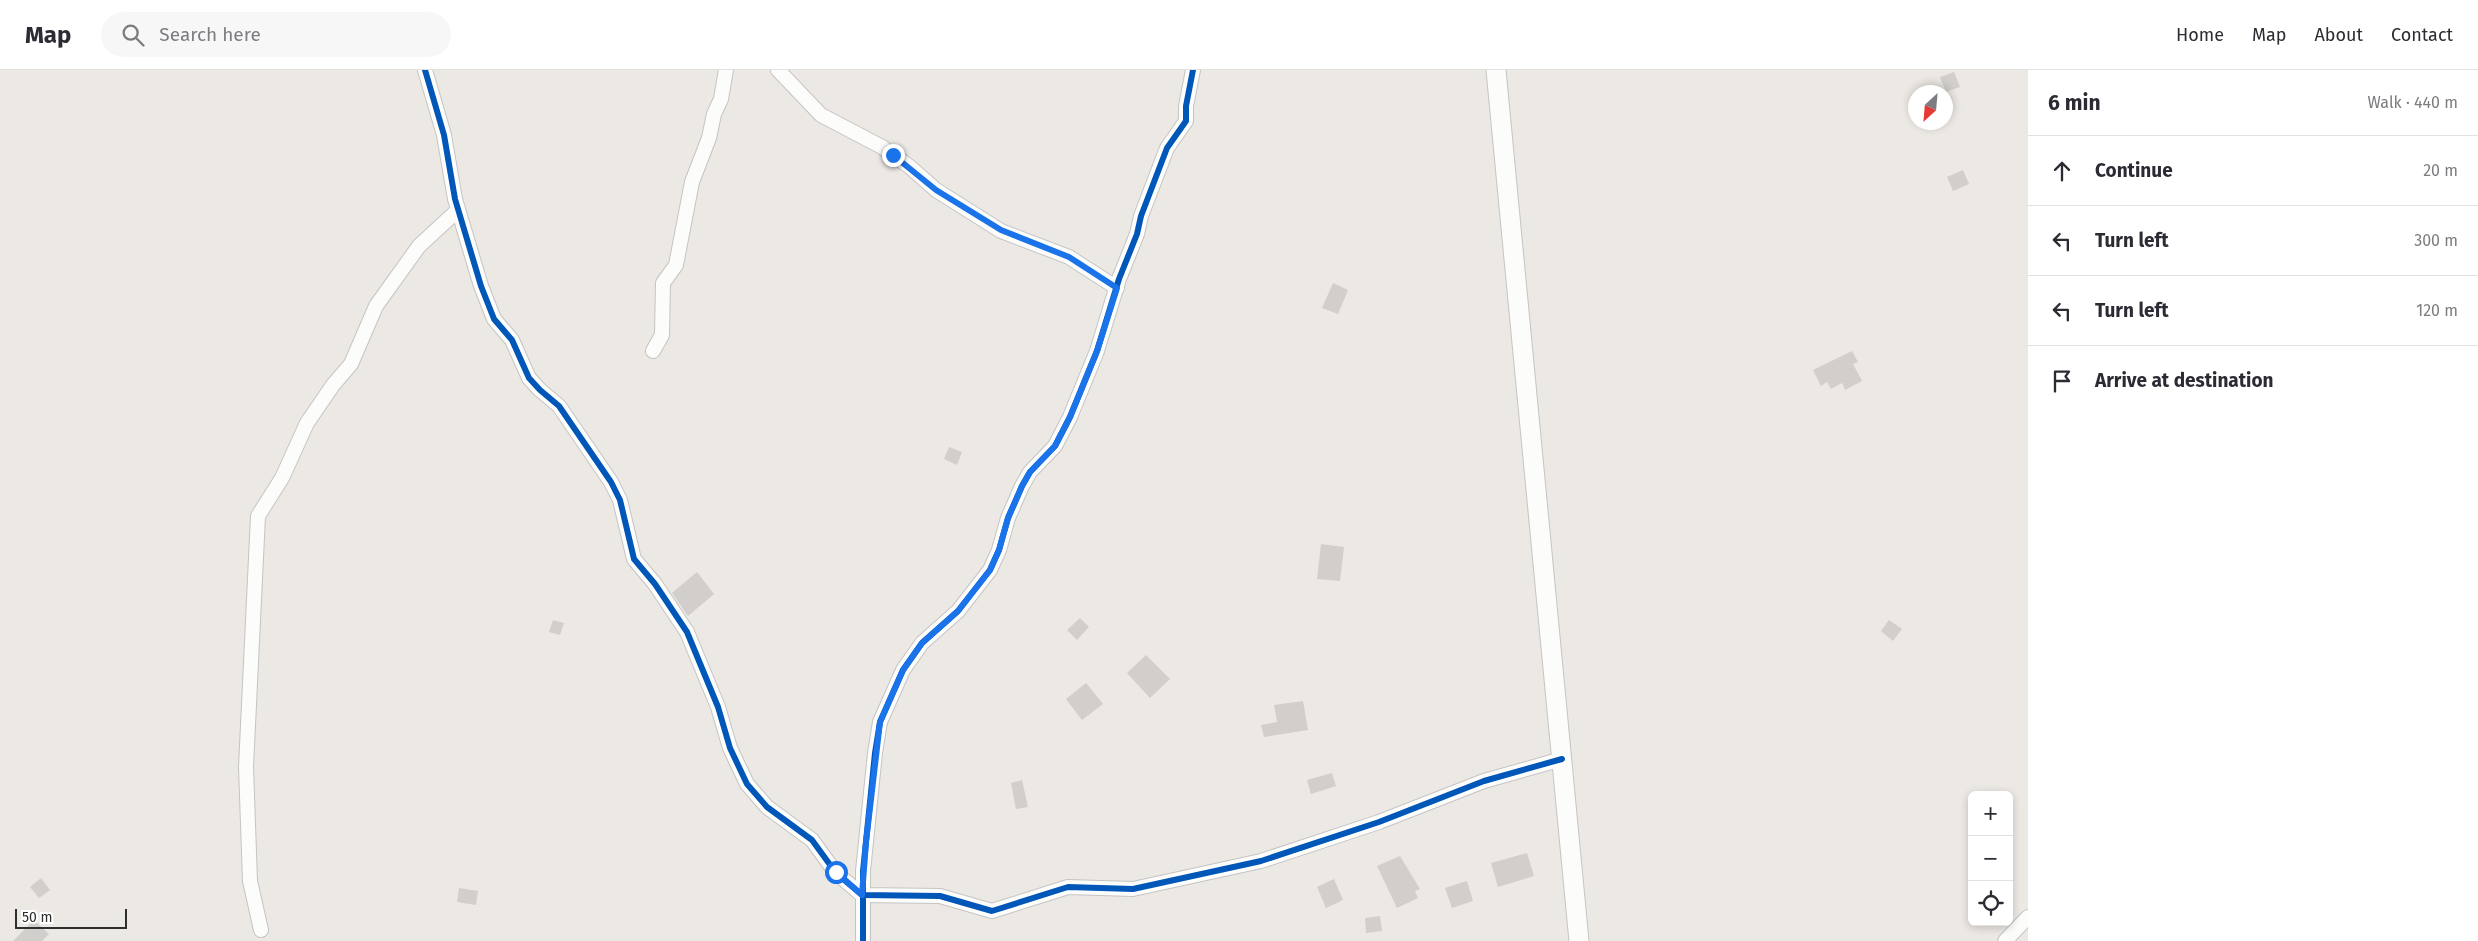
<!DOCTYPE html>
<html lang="en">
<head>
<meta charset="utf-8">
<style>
  :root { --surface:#fff; --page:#f7f7f7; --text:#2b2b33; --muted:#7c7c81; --line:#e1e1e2 }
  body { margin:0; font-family:"Fira Sans",sans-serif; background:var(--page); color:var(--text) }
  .controls { position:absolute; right:15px; bottom:15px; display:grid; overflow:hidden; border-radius:8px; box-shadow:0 2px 8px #0003 }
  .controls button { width:45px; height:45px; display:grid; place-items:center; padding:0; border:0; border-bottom:1px solid var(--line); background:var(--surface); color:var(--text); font:25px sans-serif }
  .compass { position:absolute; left:1908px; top:15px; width:45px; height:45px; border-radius:50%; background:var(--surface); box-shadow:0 2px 8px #0003; rotate:206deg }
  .scale { position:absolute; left:15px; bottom:12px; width:112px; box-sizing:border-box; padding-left:5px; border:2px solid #2e2e2e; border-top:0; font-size:14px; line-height:18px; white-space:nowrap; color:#2e2e2e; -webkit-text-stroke:4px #fff; paint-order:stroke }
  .stop { position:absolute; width:15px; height:15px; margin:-11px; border:4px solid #1a73e8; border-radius:50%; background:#fff }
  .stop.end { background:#1a73e8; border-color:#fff; box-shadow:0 1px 5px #0008 }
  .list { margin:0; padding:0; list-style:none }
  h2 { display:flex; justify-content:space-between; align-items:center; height:65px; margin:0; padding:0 20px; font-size:21px }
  h2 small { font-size:16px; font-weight:400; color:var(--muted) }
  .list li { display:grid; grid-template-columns:32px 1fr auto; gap:15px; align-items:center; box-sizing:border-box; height:70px; padding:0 20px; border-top:1px solid var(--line) }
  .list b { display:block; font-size:19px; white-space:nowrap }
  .list em { font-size:16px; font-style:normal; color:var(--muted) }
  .icon { flex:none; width:28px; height:28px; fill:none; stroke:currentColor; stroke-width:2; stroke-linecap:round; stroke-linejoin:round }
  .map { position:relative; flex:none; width:2028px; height:871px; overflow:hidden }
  header { display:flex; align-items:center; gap:30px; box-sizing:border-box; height:70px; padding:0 25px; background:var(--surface); border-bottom:1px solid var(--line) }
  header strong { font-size:24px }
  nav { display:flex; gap:28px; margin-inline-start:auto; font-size:18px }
  .search { width:350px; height:45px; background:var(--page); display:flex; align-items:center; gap:12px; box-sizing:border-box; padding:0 18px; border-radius:28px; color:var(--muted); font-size:19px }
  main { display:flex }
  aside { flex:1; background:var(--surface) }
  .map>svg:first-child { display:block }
  .building { fill:#d1cecb }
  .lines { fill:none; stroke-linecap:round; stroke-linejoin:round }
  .street-casing { stroke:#c5c4c5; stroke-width:16 }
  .secondary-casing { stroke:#c5c4c5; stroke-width:21 }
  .street { stroke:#fcfcfb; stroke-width:14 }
  .secondary { stroke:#fcfcfb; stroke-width:19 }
  .cycleway-casing { stroke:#fff; stroke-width:9 }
  .cycleway { stroke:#0057b8; stroke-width:6 }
  .route { stroke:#1a73e8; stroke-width:6 }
</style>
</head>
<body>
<header>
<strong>Map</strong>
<div class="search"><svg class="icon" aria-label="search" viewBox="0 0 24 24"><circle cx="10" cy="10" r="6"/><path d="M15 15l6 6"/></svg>Search here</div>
<nav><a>Home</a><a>Map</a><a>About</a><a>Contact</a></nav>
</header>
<main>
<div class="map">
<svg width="2028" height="871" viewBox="0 0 2028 871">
  <rect width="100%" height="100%" fill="#ece8e4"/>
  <g class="building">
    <path d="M1954,2L1960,17L1946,22L1940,7Z"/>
    <path d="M1963,100L1969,114L1953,121L1947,107Z"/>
    <path d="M1333,213L1348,220L1338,244L1322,238Z"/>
    <path d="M1852,281L1858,292L1853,294L1862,311L1845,320L1842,313L1831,319L1827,312L1821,316L1813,300Z"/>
    <path d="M949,377L962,382L957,395L944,389Z"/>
    <path d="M1321,474L1344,477L1340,511L1317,509Z"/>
    <path d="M697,502L714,524L688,546L672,523Z"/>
    <path d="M1080,548L1089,557L1077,570L1067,560Z"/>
    <path d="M553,550L564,553L560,565L549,562Z"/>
    <path d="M1889,550L1902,559L1893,571L1881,561Z"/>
    <path d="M1146,585L1170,609L1150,628L1127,603Z"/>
    <path d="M1086,613L1103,634L1082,650L1066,629Z"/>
    <path d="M1303,631L1308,660L1264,667L1261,655L1277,652L1274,635Z"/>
    <path d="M1332,703L1336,716L1311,724L1307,710Z"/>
    <path d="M1022,710L1028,737L1016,739L1011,713Z"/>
    <path d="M1527,783L1534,806L1498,817L1491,793Z"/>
    <path d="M1400,786L1420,819L1415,821L1418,828L1397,838L1377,796Z"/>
    <path d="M41,808L50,820L39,828L30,817Z"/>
    <path d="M1334,809L1343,830L1326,838L1317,817Z"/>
    <path d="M1467,811L1473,831L1452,838L1445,818Z"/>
    <path d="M459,818L478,821L476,835L457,832Z"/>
    <path d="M1380,846L1382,861L1366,863L1365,848Z"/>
    <path d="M34,850L49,864L42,871H13Z"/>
  </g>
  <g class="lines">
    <g class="street-casing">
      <g id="street">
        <path d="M425,0L444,65L455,129L481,216L494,249L512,270L529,308L540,320L559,336L611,412L620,430L634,489L655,514L687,562L718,637L730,678L747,714L767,737L812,770L836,803L862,825L940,826L992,841L1068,817L1133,819L1261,791L1379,752L1484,711L1562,689"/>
        <path d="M778,0L821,45L882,77L910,97L936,120L1001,161L1069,187L1117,218"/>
        <path d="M653,281L662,265L663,213L676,195L692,112L709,68L714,44L721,29L726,0"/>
        <path d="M261,860L250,811L246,697L258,446L282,408L307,353L333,315L351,294L376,236L419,176L458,140"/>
        <path d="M863,871V801L875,683L880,652L903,600L922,573L958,541L990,500L999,480L1008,448L1022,416L1030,402L1055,376L1070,347L1097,281L1119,209L1137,164L1141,146L1167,78L1186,51V36L1193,0"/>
        <path d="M2005,871L2028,847"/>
      </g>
    </g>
    <g class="secondary-casing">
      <path id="secondary" d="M1496,0L1579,871"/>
    </g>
    <use href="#street" class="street"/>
    <use href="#secondary" class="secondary"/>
    <g class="cycleway-casing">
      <g id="cycleway">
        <path d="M425,0L444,65L455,129L481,216L494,249L512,270L529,308L540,320L559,336L611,412L620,430L634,489L655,514L687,562L718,637L730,678L747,714L767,737L812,770L836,803L862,825L940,826L992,841L1068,817L1133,819L1261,791L1379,752L1484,711L1562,689"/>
        <path d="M863,871V801L875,683L880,652L903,600L922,573L958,541L990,500L999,480L1008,448L1022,416L1030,402L1055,376L1070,347L1097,281L1119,209L1137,164L1141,146L1167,78L1186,51V36L1193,0"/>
      </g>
    </g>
    <use href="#cycleway" class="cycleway"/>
  </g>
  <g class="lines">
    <path class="route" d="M836,802L862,825L866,772L880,652L903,600L922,573L958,541L990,500L999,480L1008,448L1022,416L1030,402L1055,376L1070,347L1097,281L1117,218L1069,187L1001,160L936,120L893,85"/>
  </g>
</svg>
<div class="controls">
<button>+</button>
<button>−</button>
<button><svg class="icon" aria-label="locate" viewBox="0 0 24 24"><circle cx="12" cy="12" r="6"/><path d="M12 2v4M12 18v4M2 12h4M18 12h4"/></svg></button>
</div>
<svg class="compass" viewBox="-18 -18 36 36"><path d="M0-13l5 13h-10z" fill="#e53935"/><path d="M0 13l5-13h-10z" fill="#7c7c81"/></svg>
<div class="scale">50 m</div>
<div class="stop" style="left:836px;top:802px"></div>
<div class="stop end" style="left:893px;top:85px"></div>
</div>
<aside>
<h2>6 min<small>Walk · 440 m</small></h2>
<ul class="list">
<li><svg class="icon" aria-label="ahead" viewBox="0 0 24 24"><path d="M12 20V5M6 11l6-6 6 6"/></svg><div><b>Continue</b></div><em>20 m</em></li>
<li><svg class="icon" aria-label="left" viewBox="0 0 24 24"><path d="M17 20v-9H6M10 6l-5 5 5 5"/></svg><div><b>Turn left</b></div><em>300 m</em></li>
<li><svg class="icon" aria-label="left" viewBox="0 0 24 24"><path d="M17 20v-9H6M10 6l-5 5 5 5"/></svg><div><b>Turn left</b></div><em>120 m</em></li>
<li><svg class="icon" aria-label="arrive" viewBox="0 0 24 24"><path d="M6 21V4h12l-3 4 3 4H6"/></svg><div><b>Arrive at destination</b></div></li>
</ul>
</aside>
</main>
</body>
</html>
